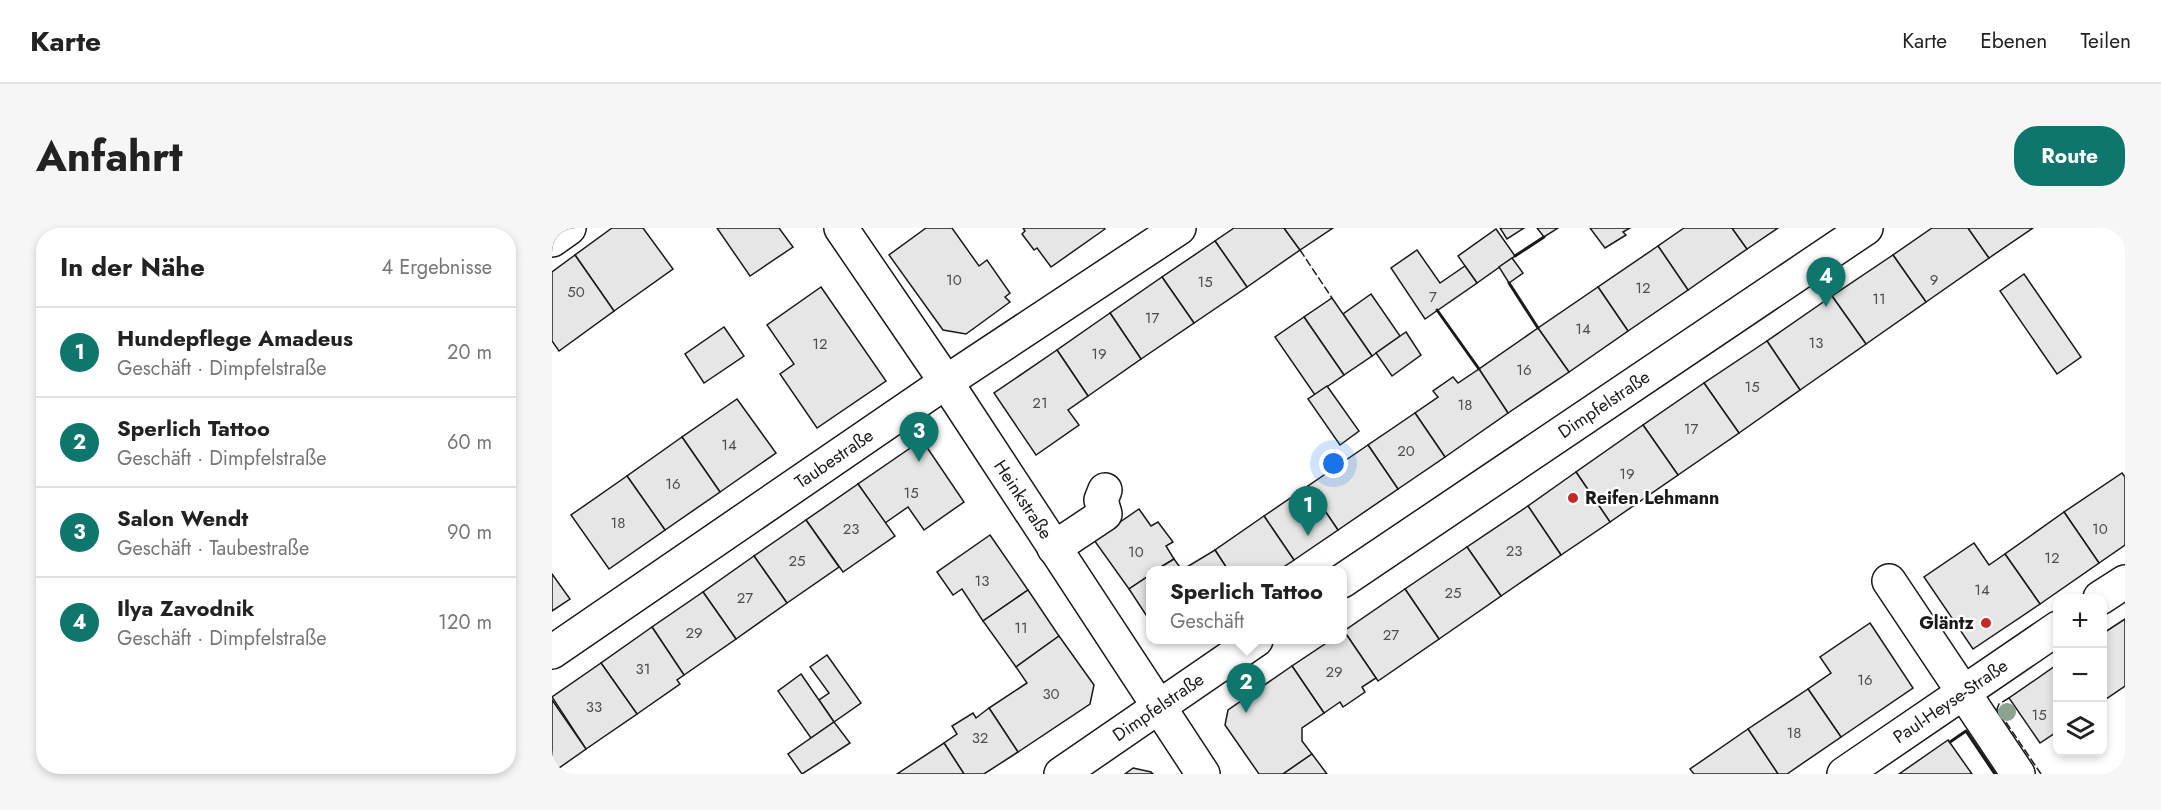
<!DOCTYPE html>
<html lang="de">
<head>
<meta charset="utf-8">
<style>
  :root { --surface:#fff; --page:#f6f6f6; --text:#222; --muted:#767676; --line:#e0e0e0; --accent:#0f766e }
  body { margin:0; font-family:Jost,sans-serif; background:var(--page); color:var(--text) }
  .controls { position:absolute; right:18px; bottom:18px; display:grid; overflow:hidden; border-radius:12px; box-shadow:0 3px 9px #0003 }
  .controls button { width:54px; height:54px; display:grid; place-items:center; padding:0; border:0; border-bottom:2px solid var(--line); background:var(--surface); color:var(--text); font:30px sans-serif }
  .you { position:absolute; left:782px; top:236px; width:21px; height:21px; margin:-15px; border:4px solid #fff; border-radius:50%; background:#1a73e8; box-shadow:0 0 0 9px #1a73e833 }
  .badge { display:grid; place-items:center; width:39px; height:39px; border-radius:50%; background:var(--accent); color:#fff; font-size:20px; font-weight:700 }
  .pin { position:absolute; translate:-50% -50px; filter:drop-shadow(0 2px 3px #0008) }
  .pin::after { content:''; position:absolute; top:32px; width:21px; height:18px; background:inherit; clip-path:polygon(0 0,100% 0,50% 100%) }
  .popup { position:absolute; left:594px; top:338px; width:201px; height:78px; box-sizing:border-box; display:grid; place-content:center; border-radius:12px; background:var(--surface); filter:drop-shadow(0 2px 4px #0005); font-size:20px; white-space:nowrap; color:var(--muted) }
  .popup b { font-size:22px; color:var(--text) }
  .popup::after { content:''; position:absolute; left:50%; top:100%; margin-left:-12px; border:12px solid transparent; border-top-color:var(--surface) }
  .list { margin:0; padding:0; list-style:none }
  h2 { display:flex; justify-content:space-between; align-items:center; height:78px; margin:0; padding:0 24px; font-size:26px }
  h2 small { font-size:20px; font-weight:400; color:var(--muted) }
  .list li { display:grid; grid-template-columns:39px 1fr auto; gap:18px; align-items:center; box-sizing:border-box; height:90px; padding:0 24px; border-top:2px solid var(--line) }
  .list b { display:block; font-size:22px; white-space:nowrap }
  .list p { margin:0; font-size:20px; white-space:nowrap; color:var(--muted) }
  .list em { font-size:20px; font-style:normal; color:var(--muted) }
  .icon { flex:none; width:33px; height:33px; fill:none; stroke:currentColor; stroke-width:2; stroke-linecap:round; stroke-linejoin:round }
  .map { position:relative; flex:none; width:1573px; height:546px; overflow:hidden; border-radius:24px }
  header { display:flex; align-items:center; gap:36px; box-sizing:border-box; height:84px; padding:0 30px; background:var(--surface); border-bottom:2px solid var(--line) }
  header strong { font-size:28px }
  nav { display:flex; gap:33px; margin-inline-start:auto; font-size:21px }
  .intro { display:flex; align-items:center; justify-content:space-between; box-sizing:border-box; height:144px; padding:0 36px }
  h1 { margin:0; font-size:42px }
  .button { padding:15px 27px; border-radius:24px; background:var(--accent); color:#fff; font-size:21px; font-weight:700 }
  main { display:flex; gap:36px; padding:0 36px }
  aside { flex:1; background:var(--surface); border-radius:24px; box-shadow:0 3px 9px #0003 }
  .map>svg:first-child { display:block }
  .building { fill:#e6e6e6; stroke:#1a1a1a; stroke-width:1.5 }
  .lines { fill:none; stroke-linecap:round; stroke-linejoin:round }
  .minor-casing { stroke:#1a1a1a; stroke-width:36 }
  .minor { stroke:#fff; stroke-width:33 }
  .fence { stroke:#1a1a1a; stroke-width:1.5; stroke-dasharray:8 3; stroke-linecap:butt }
  .wall { stroke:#1a1a1a; stroke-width:3 }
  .tree { fill:#8aa48f }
  .poi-dot { fill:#c62828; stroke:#fff; stroke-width:2 }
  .labels { text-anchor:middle; stroke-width:4.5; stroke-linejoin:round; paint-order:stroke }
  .number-label { font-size:15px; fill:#4d4d4d }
  .street-label { font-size:18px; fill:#1a1a1a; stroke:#fff }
  .poi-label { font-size:18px; font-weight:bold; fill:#1a1a1a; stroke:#fff; text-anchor:start }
</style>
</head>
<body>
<header>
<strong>Karte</strong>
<nav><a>Karte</a><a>Ebenen</a><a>Teilen</a></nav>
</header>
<div class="intro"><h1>Anfahrt</h1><a class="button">Route</a></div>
<main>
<aside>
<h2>In der Nähe<small>4 Ergebnisse</small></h2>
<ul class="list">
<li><span class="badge">1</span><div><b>Hundepflege Amadeus</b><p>Geschäft · Dimpfelstraße</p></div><em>20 m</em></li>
<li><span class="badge">2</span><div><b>Sperlich Tattoo</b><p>Geschäft · Dimpfelstraße</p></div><em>60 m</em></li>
<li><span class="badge">3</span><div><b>Salon Wendt</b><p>Geschäft · Taubestraße</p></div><em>90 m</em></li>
<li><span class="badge">4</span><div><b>Ilya Zavodnik</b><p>Geschäft · Dimpfelstraße</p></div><em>120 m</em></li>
</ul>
</aside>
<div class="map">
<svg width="1573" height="546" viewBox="0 0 1573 546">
  <rect width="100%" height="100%" fill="#fff"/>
  <g class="building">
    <path d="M60,0H91L121,41L62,83L23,27Z"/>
    <path d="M165,0H227L241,19L198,48Z"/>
    <path d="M374,0H400L427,38L435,32L458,65L453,69L458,74L414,106L391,102L337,27Z"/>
    <path d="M471,0H552L553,1L499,39L485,20L482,22L470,6L473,3Z"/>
    <path d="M682,0H732L748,22L695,59L663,13Z"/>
    <path d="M732,0H781L748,22Z"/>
    <path d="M948,0H972L955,11Z"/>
    <path d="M985,0H1006L992,9Z"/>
    <path d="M1038,0H1078L1071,4L1074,7L1053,20Z"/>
    <path d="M1132,0H1180L1195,21L1136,62L1106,18Z"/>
    <path d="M1180,0H1226L1195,21Z"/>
    <path d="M1380,0H1416L1437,30L1374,74L1341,27Z"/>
    <path d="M1416,0H1481L1437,30Z"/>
    <path d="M944,1L963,28L925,55L906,28Z"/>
    <path d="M663,13L695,59L642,95L610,49Z"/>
    <path d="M1106,18L1136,62L1076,103L1046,59Z"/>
    <path d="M865,22L888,55L913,38L925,55L873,91L839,40Z"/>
    <path d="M23,27L62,83L7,123L0,113V44Z"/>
    <path d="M1341,27L1374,74L1314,116L1280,68Z"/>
    <path d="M960,30L971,45L957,55L947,39Z"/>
    <path d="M1472,46L1529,129L1505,146L1448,63Z"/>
    <path d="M610,49L642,95L589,131L558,85Z"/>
    <path d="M269,59L334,153L265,200L228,146L242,136L215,97Z"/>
    <path d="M1046,59L1076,103L1017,144L986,100Z"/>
    <path d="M819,66L848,108L820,128L791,86Z"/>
    <path d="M1280,68L1314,116L1248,162L1215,113Z"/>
    <path d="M780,70L820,128L792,147L752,89Z"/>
    <path d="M558,85L589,131L536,168L505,122Z"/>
    <path d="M752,89L792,147L763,167L723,109Z"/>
    <path d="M172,99L192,128L152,155L133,126Z"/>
    <path d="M986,100L1017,144L956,185L927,141Z"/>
    <path d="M854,104L869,127L840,148L824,125Z"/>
    <path d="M1215,113L1248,162L1187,205L1152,155Z"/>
    <path d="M505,122L536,168L516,182L527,197L484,227L442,165Z"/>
    <path d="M927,141L956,185L893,229L863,185L886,169L881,163L901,149L906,155Z"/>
    <path d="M1152,155L1187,205L1126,247L1091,197Z"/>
    <path d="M775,158L807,203L788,217L756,171Z"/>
    <path d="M185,171L224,225L168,264L130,209Z"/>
    <path d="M863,185L893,229L846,261L816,217Z"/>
    <path d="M1091,197L1126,247L1058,294L1024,244Z"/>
    <path d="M130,209L168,264L113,302L75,248Z"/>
    <path d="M370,212L412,274L372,302L356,279L333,295L306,256Z"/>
    <path d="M816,217L846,261L786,302L756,258Z"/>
    <path d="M1024,244L1058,294L1009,327L976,278Z"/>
    <path d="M1570,245L1573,249V317L1547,335L1512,284Z"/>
    <path d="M75,248L113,302L57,341L19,287Z"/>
    <path d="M306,256L343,308L291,344L254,292Z"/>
    <path d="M756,258L786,302L742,332L712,288Z"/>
    <path d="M976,278L1009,327L949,368L915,319Z"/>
    <path d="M587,281L599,298L606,294L621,314L614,318L622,331L604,342H598V347L577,361L542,312Z"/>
    <path d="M1512,284L1547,335L1488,376L1453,326Z"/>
    <path d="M712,288L742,332L727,342H676L663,322Z"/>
    <path d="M254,292L287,339L235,375L202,328Z"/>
    <path d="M438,307L476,362L431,393L410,361L401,367L385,344Z"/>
    <path d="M1422,315L1437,337L1453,326L1488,376L1421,421L1372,349Z"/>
    <path d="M915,319L949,368L887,411L853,361Z"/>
    <path d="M663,322L676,342H604L622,331L630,342Z"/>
    <path d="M202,328L235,375L184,411L151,364Z"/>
    <path d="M0,346L18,371L0,383Z"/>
    <path d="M598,347V393L577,361Z"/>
    <path d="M853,361L887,411L826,453L792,403Z"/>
    <path d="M476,362L507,408L464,439L431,393Z"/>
    <path d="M151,364L184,411L132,447L100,399Z"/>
    <path d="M1573,391V458L1551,473L1550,406Z"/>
    <path d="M1318,395L1361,460L1289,509L1256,461L1279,445L1268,429Z"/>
    <path d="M100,399L132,447L125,452L128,456L85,486L49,435Z"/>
    <path d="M792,403L824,450L810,459L813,464L791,479L788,474L772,485L740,438L779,412H790Z"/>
    <path d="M507,408L542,457L538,476L466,524L437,480L475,455L464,439Z"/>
    <path d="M275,427L309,475L282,494L267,472L277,465L258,439Z"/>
    <path d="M49,435L85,486L34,521L0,469Z"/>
    <path d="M1506,436V503L1488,515L1457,470Z"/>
    <path d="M740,438L772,485L750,500V513L760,526L731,546H707L673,497L676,482Z"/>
    <path d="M249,446L282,494L259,510L226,463Z"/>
    <path d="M1256,461L1289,509L1235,546H1226L1196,501Z"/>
    <path d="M0,472L34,521L0,545Z"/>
    <path d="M437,480L466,524L432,546H412L392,515L405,506L400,498L421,485L424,490Z"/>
    <path d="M282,494L298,515L250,546L236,526Z"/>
    <path d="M1196,501L1226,546H1142L1138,541Z"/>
    <path d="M1396,512L1420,546H1347Z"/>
    <path d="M392,515L412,546H345Z"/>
    <path d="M760,526L775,546H731Z"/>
    <path d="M581,540L599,544L601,546H573Z"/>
  </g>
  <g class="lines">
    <g class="minor-casing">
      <g id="minor">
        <path id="s1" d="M289,0L394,154L651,546"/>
        <path d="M0,12L17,0"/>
        <path d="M502,320L553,286L549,272L553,262"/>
        <path id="s2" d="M790,353L1314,0"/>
        <path d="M1337,353L1466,546"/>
        <path d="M1548,370L1573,354"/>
        <path id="s3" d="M0,424L394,154L627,0"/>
        <path id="s4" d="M509,546L704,412"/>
        <path id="s5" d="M1292,546L1506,400"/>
      </g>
    </g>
    <use href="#minor" class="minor"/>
    <g class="fence">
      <path d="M748,22L780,70"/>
      <path d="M1457,470L1447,476L1445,481L1489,546"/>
    </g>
    <g class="wall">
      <path d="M963,28L992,9"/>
      <path d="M957,55L986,100"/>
      <path d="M885,82L927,141"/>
      <path d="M1398,514L1414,503L1443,546"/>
    </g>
  </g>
  <circle class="tree" cx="1455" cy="484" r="9"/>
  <g class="poi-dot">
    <circle cx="1021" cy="270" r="6"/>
    <circle cx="1434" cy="395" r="6"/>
  </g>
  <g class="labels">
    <g class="number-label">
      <text x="402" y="57">10</text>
      <text x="1382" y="57">9</text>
      <text x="653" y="59">15</text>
      <text x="1091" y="65">12</text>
      <text x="24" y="69">50</text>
      <text x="881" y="74">7</text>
      <text x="1327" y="76">11</text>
      <text x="600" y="95">17</text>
      <text x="1031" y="106">14</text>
      <text x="1264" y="120">13</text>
      <text x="268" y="121">12</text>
      <text x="547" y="131">19</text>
      <text x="972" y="147">16</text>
      <text x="1200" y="164">15</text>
      <text x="488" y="180">21</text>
      <text x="913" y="182">18</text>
      <text x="1139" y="206">17</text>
      <text x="177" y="222">14</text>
      <text x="854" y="228">20</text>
      <text x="1075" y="251">19</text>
      <text x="121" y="261">16</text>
      <text x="359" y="270">15</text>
      <text x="66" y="300">18</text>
      <text x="299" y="306">23</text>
      <text x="1548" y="306">10</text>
      <text x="962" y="328">23</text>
      <text x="584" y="329">10</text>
      <text x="1500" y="335">12</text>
      <text x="245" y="338">25</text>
      <text x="430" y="358">13</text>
      <text x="1430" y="367">14</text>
      <text x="901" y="370">25</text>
      <text x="193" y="375">27</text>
      <text x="469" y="405">11</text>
      <text x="142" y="410">29</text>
      <text x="839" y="412">27</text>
      <text x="91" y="446">31</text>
      <text x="782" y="449">29</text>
      <text x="1313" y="457">16</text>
      <text x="499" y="471">30</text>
      <text x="42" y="484">33</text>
      <text x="1487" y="492">15</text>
      <text x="1242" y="510">18</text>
      <text x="428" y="515">32</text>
    </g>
    <g class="street-label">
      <text dy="6" stroke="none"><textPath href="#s2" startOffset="316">Dimpfelstraße</textPath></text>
      <text dy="6" stroke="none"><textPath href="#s3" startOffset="342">Taubestraße</textPath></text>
      <text dy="6" stroke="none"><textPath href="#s1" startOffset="327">Heinkstraße</textPath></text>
      <text dy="6" stroke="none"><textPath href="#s5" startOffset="129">Paul-Heyse-Straße</textPath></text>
      <text dy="6" stroke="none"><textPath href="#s4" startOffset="118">Dimpfelstraße</textPath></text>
    </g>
    <g class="poi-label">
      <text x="1033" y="276">Reifen Lehmann</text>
      <text x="1422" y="401" text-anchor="end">Gläntz</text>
    </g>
  </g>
</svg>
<div class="controls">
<button>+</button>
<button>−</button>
<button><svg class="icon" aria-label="layers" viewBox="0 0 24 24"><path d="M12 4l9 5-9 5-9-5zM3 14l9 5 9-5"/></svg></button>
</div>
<div class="you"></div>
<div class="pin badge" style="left:756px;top:308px">1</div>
<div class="pin badge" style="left:694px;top:485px">2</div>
<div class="popup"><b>Sperlich Tattoo</b>Geschäft</div>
<div class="pin badge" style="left:367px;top:234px">3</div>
<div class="pin badge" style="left:1274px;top:79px">4</div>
</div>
</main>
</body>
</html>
